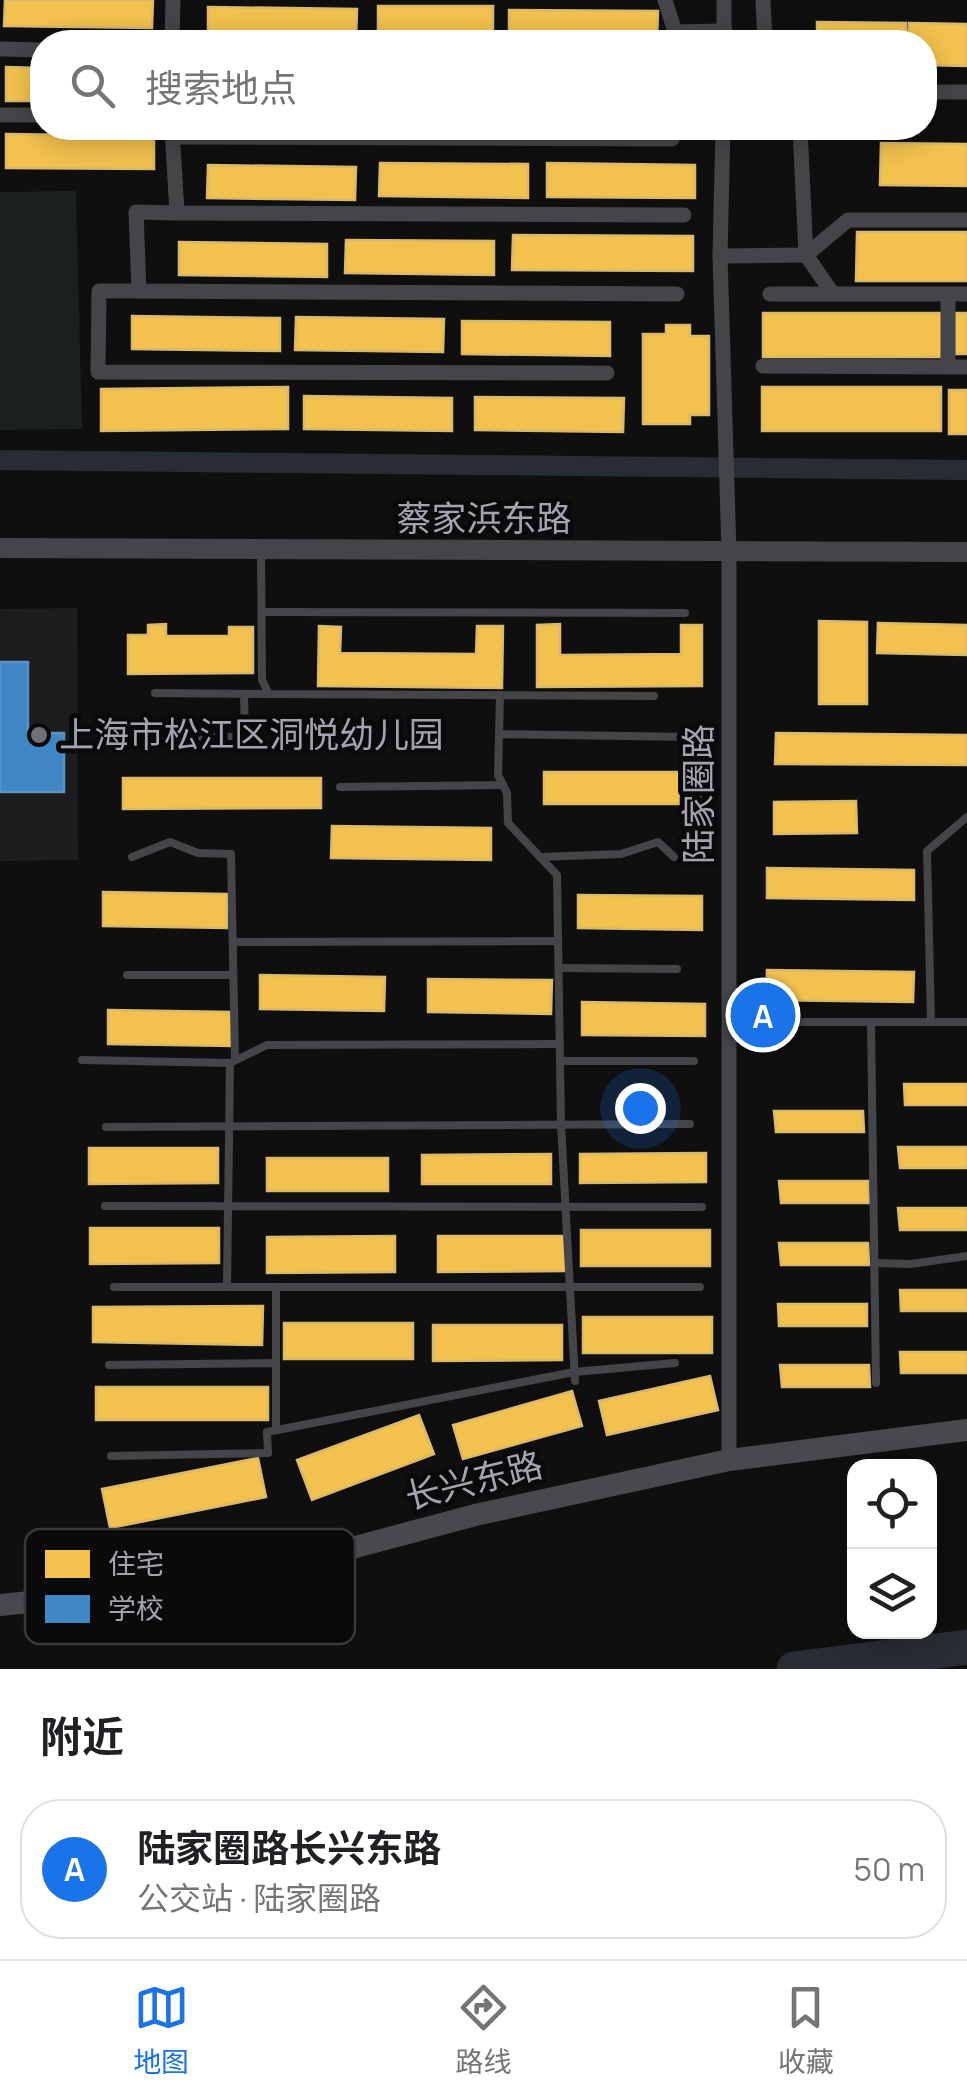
<!DOCTYPE html>
<html lang="zh">
<head>
<meta charset="utf-8">
<style>
  :root { --surface:#fff; --page:#f2f2f2; --text:#202124; --muted:#757577; --line:#e0e0e0; --accent:#1a73e8 }
  body { margin:0; font-family:Manrope,"Noto Sans SC",sans-serif; background:var(--page); color:var(--text) }
  .controls { position:absolute; right:30px; bottom:30px; display:grid; overflow:hidden; border-radius:20px; box-shadow:0 5px 25px #0003 }
  .controls button { width:90px; height:90px; display:grid; place-items:center; padding:0; border:0; border-bottom:2px solid var(--line); background:var(--surface); color:var(--text); font:50px sans-serif }
  .you { position:absolute; left:640px; top:1108px; width:35px; height:35px; margin:-25px; border:8px solid #fff; border-radius:50%; background:#1a73e8; box-shadow:0 0 0 15px #1a73e833 }
  .badge { display:grid; place-items:center; width:65px; height:65px; border-radius:50%; background:var(--accent); color:#fff; font-size:32px; font-weight:700 }
  .pin { position:absolute; translate:-50% -50%; border:5px solid #fff; box-shadow:0 2px 10px #0006 }
  .list { margin:0; padding:0; list-style:none }
  h2 { display:flex; justify-content:space-between; align-items:center; height:130px; margin:0; padding:0 40px; font-size:42px }
  h2 small { font-size:32px; font-weight:400; color:var(--muted) }
  .list li { display:grid; grid-template-columns:65px 1fr auto; gap:30px; align-items:center; box-sizing:border-box; height:140px; margin:0 20px 20px; padding:0 20px; border:2px solid var(--line); border-radius:40px }
  .list b { display:block; font-size:38px; white-space:nowrap }
  .list p { margin:0; font-size:32px; white-space:nowrap; color:var(--muted) }
  .list em { font-size:32px; font-style:normal; color:var(--muted) }
  .icon { flex:none; width:55px; height:55px; fill:none; stroke:currentColor; stroke-width:2; stroke-linecap:round; stroke-linejoin:round }
  .map { position:relative; flex:none; width:967px; height:1669px; overflow:hidden }
  .search { position:absolute; background:var(--surface); box-shadow:0 5px 25px #0003; left:30px; right:30px; top:30px; height:110px; display:flex; align-items:center; gap:25px; box-sizing:border-box; padding:0 35px; border-radius:40px; color:var(--muted); font-size:38px }
  .sheet { height:290px; background:var(--surface) }
  nav { display:flex; justify-content:space-around; align-items:center; box-sizing:border-box; height:140px; border-top:2px solid var(--line); background:var(--surface); font-size:28px; color:var(--muted) }
  nav a { display:grid; justify-items:center; gap:5px }
  nav .on { color:var(--accent) }
  .map>svg:first-child { display:block }
  .built { fill:#1d1c1e }
  .green { fill:#1a201b }
  .homes { fill:#f2c14e; stroke:#dab96b; stroke-width:2.5 }
  .schools { fill:#3f88c5; stroke:#5d91bf; stroke-width:2.5 }
  .lines { fill:none; stroke-linecap:round; stroke-linejoin:round }
  .canal { stroke:#282d33; stroke-width:20 }
  .river { stroke:#282d33; stroke-width:35 }
  .service { stroke:#444549; stroke-width:8 }
  .minor { stroke:#444549; stroke-width:15 }
  .tertiary { stroke:#444549; stroke-width:20 }
  .secondary { stroke:#48494d; stroke-width:22 }
  .poi-dot { fill:#6f7078; stroke:#0b0a0b; stroke-width:4 }
  .labels { text-anchor:middle; stroke-width:10; stroke-linejoin:round; paint-order:stroke }
  .street-label { font-size:35px; fill:#a2a5b0; stroke:#0b0a0b }
  .poi-label { font-size:35px; fill:#a2a5b0; stroke:#0b0a0b; text-anchor:start }
  .key { fill:#0b0a0b; stroke:#38383d; stroke-width:2.5 }
  .key-label { font-size:28px; fill:#a2a5b0 }
</style>
</head>
<body>
<div class="map">
<svg width="967" height="1669" viewBox="0 0 967 1669">
  <rect width="100%" height="100%" fill="#0f0f10"/>
  <path class="built" d="M77,608L78,860L0,861V609Z"/>
  <path class="green" d="M76,191L82,429L0,430V192Z"/>
  <g class="homes">
    <path d="M5,0H153L152,28L4,26Z"/>
    <rect x="378" y="6" width="115" height="35"/>
    <path d="M208,7L357,9L356,42L208,41Z"/>
    <path d="M509,10L658,11L657,42H509Z"/>
    <path d="M817,22L906,23V42H817Z"/>
    <path d="M909,23L967,24V66L924,65V42H908Z"/>
    <path d="M6,67L42,68V101H6Z"/>
    <path d="M6,134L154,136V169L6,168Z"/>
    <path d="M881,143L967,144V186L880,185Z"/>
    <path d="M380,163L528,164V198L379,196Z"/>
    <path d="M547,163L695,165V198L547,197Z"/>
    <path d="M208,165L356,167L355,200L207,198Z"/>
    <path d="M857,232H967V281H856Z"/>
    <path d="M513,235L693,236V271L512,270Z"/>
    <path d="M346,240L494,241V275L345,273Z"/>
    <path d="M179,242L327,244V277L179,275Z"/>
    <rect x="763" y="313" width="179" height="44"/>
    <rect x="955" y="313" width="12" height="41"/>
    <path d="M132,316L280,318V351L132,349Z"/>
    <path d="M296,317L444,319L443,352L295,350Z"/>
    <path d="M462,321L610,322V356L462,354Z"/>
    <path d="M666,325H690V336H709V415H690V424H643V334H666Z"/>
    <path d="M288,387V429L101,431V389Z"/>
    <rect x="762" y="387" width="179" height="44"/>
    <rect x="949" y="390" width="18" height="44"/>
    <path d="M304,396L452,398V431L304,429Z"/>
    <path d="M475,397L624,398L623,432L475,430Z"/>
    <path d="M819,621L867,622V704H819Z"/>
    <path d="M878,623L967,625V655L877,653Z"/>
    <path d="M166,624V636H229V627H253V673L128,674V635H148V625Z"/>
    <path d="M560,624V655L681,654V625H702V686L537,687V625Z"/>
    <path d="M319,626L341,627L340,653L476,654L477,626H503L502,688L318,686Z"/>
    <path d="M776,733L967,735V765L775,764Z"/>
    <rect x="544" y="772" width="156" height="32"/>
    <path d="M123,778H321V808L123,809Z"/>
    <path d="M856,801L857,833L774,834V802Z"/>
    <path d="M332,826L491,828V860L331,858Z"/>
    <path d="M767,868L914,870V900L767,898Z"/>
    <path d="M103,892L227,894V928L103,926Z"/>
    <path d="M578,895L702,896V930L578,928Z"/>
    <path d="M767,970L914,972L913,1002L766,1000Z"/>
    <path d="M260,975L385,977L384,1011L260,1009Z"/>
    <path d="M428,979L552,980L551,1014L428,1012Z"/>
    <path d="M582,1002L705,1004V1036L582,1035Z"/>
    <path d="M108,1010L232,1012V1046L108,1044Z"/>
    <path d="M904,1084H967V1105H905Z"/>
    <path d="M774,1111H863L864,1132H776Z"/>
    <path d="M898,1147H967V1168H900Z"/>
    <path d="M89,1148H218V1183L89,1184Z"/>
    <path d="M706,1153V1182L580,1183V1154Z"/>
    <path d="M551,1154V1184H422V1155Z"/>
    <rect x="267" y="1158" width="121" height="33"/>
    <path d="M779,1181H868L869,1203H781Z"/>
    <path d="M898,1208H967V1230H900Z"/>
    <path d="M90,1228H219V1263L90,1264Z"/>
    <rect x="581" y="1230" width="129" height="36"/>
    <path d="M395,1236V1272L267,1273V1237Z"/>
    <path d="M438,1236H567V1271L438,1272Z"/>
    <path d="M779,1243H868L869,1265H781Z"/>
    <path d="M900,1290H967V1311H901Z"/>
    <path d="M778,1304H867V1326H779Z"/>
    <path d="M263,1306L262,1345L93,1342V1307Z"/>
    <rect x="583" y="1317" width="129" height="36"/>
    <rect x="284" y="1323" width="129" height="36"/>
    <path d="M433,1325H562V1360L433,1361Z"/>
    <path d="M900,1352H967V1373H901Z"/>
    <path d="M780,1365H869L870,1387H782Z"/>
    <path d="M710,1376L718,1410L607,1435L599,1401Z"/>
    <rect x="96" y="1387" width="172" height="33"/>
    <path d="M572,1391L582,1426L463,1459L453,1425Z"/>
    <path d="M419,1415L434,1454L312,1500L297,1460Z"/>
    <path d="M258,1458L266,1497L110,1528L102,1489Z"/>
  </g>
  <path class="schools" d="M0,662H28V733H64V792H0Z"/>
  <g class="lines">
    <path class="canal" d="M0,460L967,470"/>
    <path class="river" d="M794,1669L967,1647"/>
    <g class="service">
      <path d="M261,551L262,680L269,694L654,696"/>
      <path d="M263,612L685,613"/>
      <path d="M155,693L269,694"/>
      <path d="M500,695L498,775L507,793L508,823L557,875L561,1124L575,1381"/>
      <path d="M499,734L694,737"/>
      <path d="M158,737H245L244,694"/>
      <path d="M340,787L503,785"/>
      <path d="M132,857L170,842L198,853L231,854L235,1060"/>
      <path d="M540,857L621,854L658,842L674,857"/>
      <path d="M233,942L558,941"/>
      <path d="M559,968L677,969"/>
      <path d="M127,975H233"/>
      <path d="M729,1022H967"/>
      <path d="M931,1022L927,851L967,817"/>
      <path d="M871,1023L876,1383"/>
      <path d="M82,1060L230,1063L267,1045L560,1044"/>
      <path d="M560,1061H694"/>
      <path d="M106,1127L690,1124"/>
      <path d="M105,1206L702,1207"/>
      <path d="M874,1263L911,1264L967,1256"/>
      <path d="M114,1287H700"/>
      <path d="M227,1287L230,1063"/>
      <path d="M276,1287V1363"/>
      <path d="M109,1365L276,1363V1430"/>
      <path d="M111,1456L268,1453L267,1432L574,1372L675,1363"/>
    </g>
    <g class="minor">
      <path d="M665,0L675,32L725,31"/>
      <path d="M763,0L765,42"/>
      <path d="M172,42L173,0"/>
      <path d="M724,42V0"/>
      <path d="M0,49L42,50"/>
      <path d="M924,92H967"/>
      <path d="M0,115H42"/>
      <path d="M172,128L177,213L684,215"/>
      <path d="M723,128L720,256L729,552V1460"/>
      <path d="M172,137L672,139"/>
      <path d="M177,213L136,212L139,291L677,294"/>
      <path d="M720,256L806,255L800,128"/>
      <path d="M139,291H99L98,372L607,373"/>
      <path d="M770,294H967"/>
      <path d="M833,294L806,255L848,220H967"/>
      <path d="M948,294V367"/>
      <path d="M763,366L967,367"/>
    </g>
    <path class="tertiary" d="M0,548L967,552"/>
    <path class="secondary" d="M0,1605L225,1582L475,1515L729,1460L967,1430"/>
  </g>
  <circle class="poi-dot" cx="39" cy="735" r="10"/>
  <g class="labels">
    <g class="street-label">
      <text x="484" y="531">蔡家浜东路</text>
      <text transform="translate(699 794) rotate(-90)" y="12">陆家圈路</text>
      <text transform="translate(474 1481) rotate(-14)" y="12">长兴东路</text>
    </g>
    <g class="poi-label">
      <text x="59" y="747">上海市松江区洞悦幼儿园</text>
    </g>
  </g>
  <rect x="25" y="1529" width="330" height="115" rx="15" class="key"/>
  <rect x="45" y="1550" width="45" height="28" fill="#f2c14e"/>
  <rect x="45" y="1595" width="45" height="28" fill="#3f88c5"/>
  <g class="key-label">
    <text x="108" y="1574">住宅</text>
    <text x="108" y="1619">学校</text>
  </g>
</svg>
<div class="controls">
<button><svg class="icon" aria-label="locate" viewBox="0 0 24 24"><circle cx="12" cy="12" r="6"/><path d="M12 2v4M12 18v4M2 12h4M18 12h4"/></svg></button>
<button><svg class="icon" aria-label="layers" viewBox="0 0 24 24"><path d="M12 4l9 5-9 5-9-5zM3 14l9 5 9-5"/></svg></button>
</div>
<div class="you"></div>
<div class="pin badge" style="left:763px;top:1015px">A</div>
<div class="search"><svg class="icon" aria-label="search" viewBox="0 0 24 24"><circle cx="10" cy="10" r="6"/><path d="M15 15l6 6"/></svg>搜索地点</div>
</div>
<section class="sheet">
<h2>附近<small></small></h2>
<ul class="list">
<li><span class="badge">A</span><div><b>陆家圈路长兴东路</b><p>公交站 · 陆家圈路</p></div><em>50 m</em></li>
</ul>
</section>
<nav>
<a class="on"><svg class="icon" aria-label="map" viewBox="0 0 24 24"><path d="M3 6l6-2 6 2 6-2v14l-6 2-6-2-6 2zM9 4v14M15 6v14"/></svg>地图</a>
<a><svg class="icon" aria-label="directions" viewBox="0 0 24 24"><path d="M12 3l9 9-9 9-9-9zM9 14v-3h6M13 9l2 2-2 2"/></svg>路线</a>
<a><svg class="icon" aria-label="saved" viewBox="0 0 24 24"><path d="M7 4h10v16l-5-4-5 4z"/></svg>收藏</a>
</nav>
</body>
</html>
